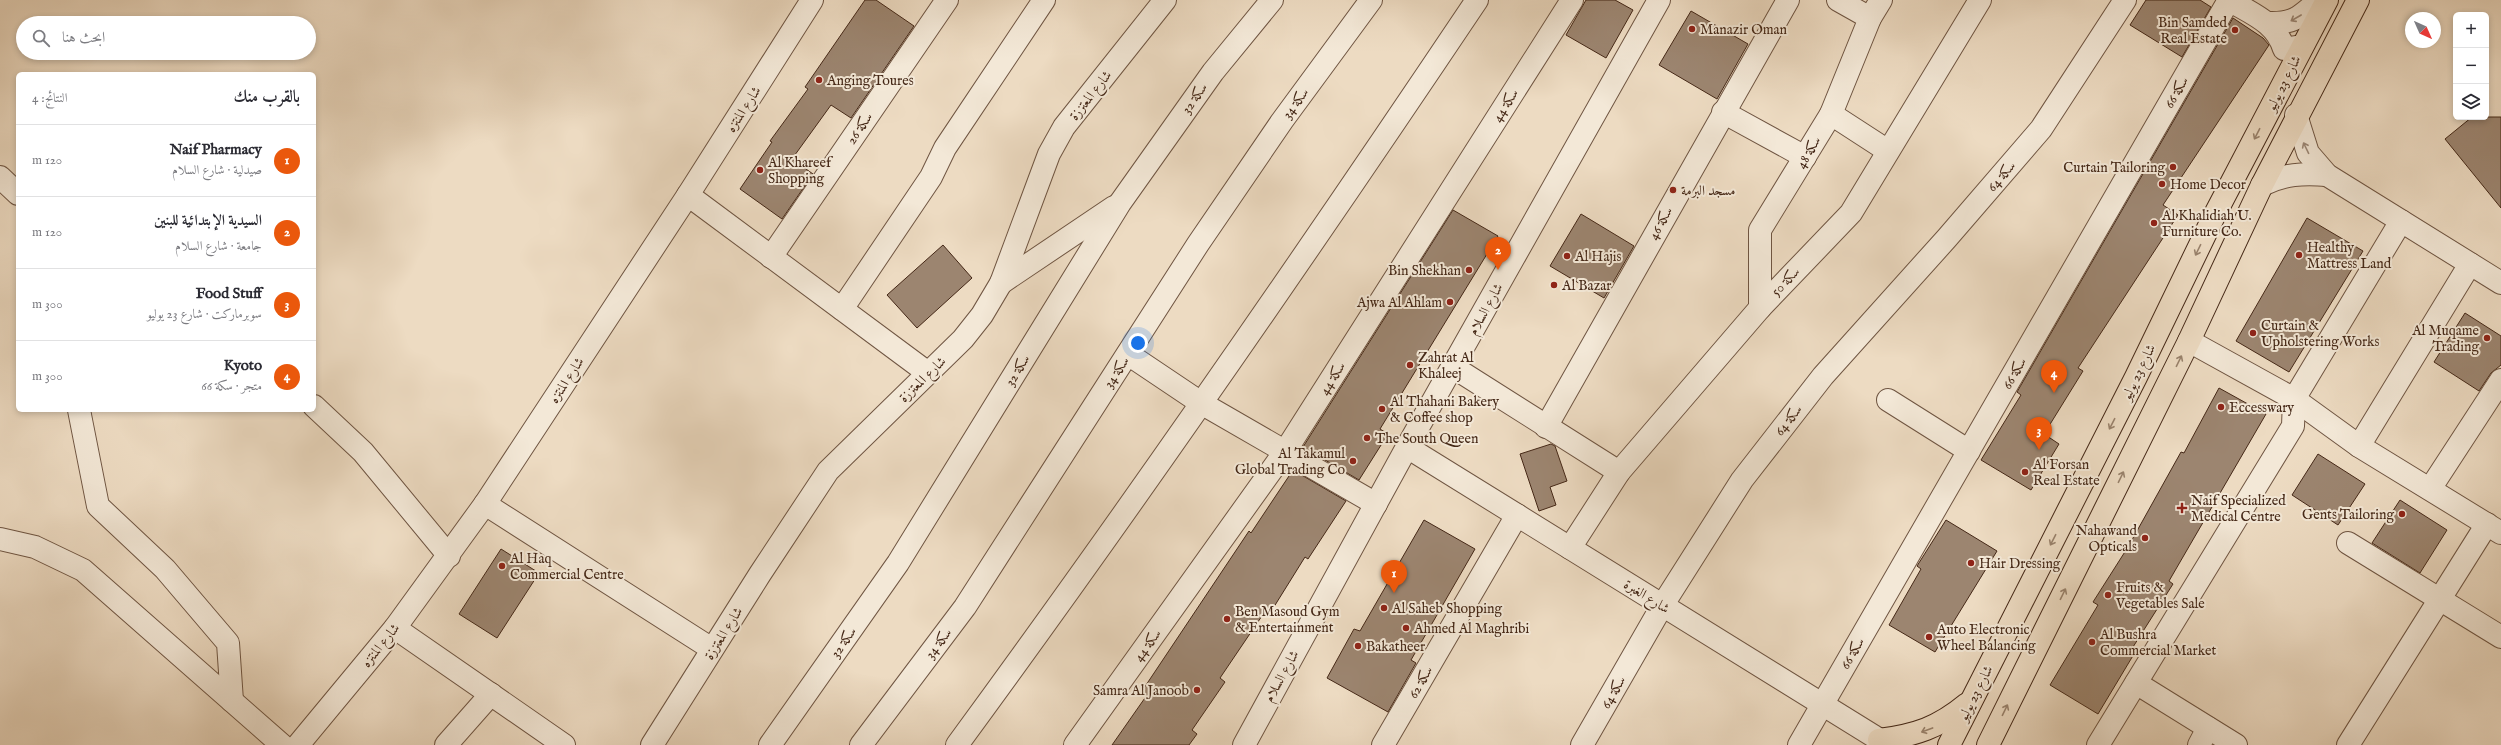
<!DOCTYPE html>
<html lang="ar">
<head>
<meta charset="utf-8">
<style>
  :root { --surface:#fff; --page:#f2f2f3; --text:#2b2b33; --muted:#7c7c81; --line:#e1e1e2; --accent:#ea580c }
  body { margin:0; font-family:"IM FELL English",Amiri,serif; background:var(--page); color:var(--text); direction:rtl }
  .controls { position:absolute; right:12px; top:12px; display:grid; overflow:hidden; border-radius:6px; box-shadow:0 2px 6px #0003 }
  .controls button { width:36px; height:36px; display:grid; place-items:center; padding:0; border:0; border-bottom:1px solid var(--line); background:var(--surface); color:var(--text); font:20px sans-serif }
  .compass { position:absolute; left:2405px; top:12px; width:36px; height:36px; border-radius:50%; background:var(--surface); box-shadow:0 2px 6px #0003; rotate:135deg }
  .you { position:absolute; left:1138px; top:343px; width:14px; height:14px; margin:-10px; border:3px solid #fff; border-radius:50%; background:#1a73e8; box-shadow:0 0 0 6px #1a73e833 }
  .badge { display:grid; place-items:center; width:26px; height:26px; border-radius:50%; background:var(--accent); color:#fff; font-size:13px; font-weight:700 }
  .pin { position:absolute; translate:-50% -33px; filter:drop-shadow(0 1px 2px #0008) }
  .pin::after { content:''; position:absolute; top:21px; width:14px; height:12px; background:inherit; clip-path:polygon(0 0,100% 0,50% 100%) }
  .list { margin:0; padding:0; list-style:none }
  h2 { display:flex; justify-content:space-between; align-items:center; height:52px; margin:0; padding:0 16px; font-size:17px }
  h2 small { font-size:13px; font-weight:400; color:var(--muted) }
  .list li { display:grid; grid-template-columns:26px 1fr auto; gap:12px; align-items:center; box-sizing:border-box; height:72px; padding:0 16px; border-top:1px solid var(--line) }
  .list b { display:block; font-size:15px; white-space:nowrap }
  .list p { margin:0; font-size:13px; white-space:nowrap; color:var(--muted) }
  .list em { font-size:13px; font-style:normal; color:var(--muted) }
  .icon { flex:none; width:22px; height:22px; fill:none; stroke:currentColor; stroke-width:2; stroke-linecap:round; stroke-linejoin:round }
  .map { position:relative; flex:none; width:2501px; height:745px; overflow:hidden; direction:ltr }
  .search { position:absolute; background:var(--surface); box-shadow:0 2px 6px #0003; left:16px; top:16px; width:300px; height:44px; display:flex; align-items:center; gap:10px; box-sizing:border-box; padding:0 14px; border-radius:22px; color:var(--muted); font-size:15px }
  .panel { position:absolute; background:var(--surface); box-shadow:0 2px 6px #0003; left:16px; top:72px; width:300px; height:340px; border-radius:6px; direction:rtl }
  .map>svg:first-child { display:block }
  .building { fill:#9c8570; stroke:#452817 }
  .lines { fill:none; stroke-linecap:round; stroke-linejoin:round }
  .minor-casing { stroke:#6f5542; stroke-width:24 }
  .major-casing { stroke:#452817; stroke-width:24 }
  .minor { stroke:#f3e8d7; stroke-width:22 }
  .major { stroke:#eddbc2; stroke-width:22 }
  .oneway { stroke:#9c8877 }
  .oneway2 { stroke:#99826c }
  .poi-dot { fill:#8f2418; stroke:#f3e8d7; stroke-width:1.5 }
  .labels { text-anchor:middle; stroke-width:4; stroke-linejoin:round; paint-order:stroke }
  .poi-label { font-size:14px; fill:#452817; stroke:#f3e8d7; text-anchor:start }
  .street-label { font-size:14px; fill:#452817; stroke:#f3e8d7 }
</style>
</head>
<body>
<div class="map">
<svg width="2501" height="745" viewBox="0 0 2501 745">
  <rect width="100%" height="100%" fill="#eddbc2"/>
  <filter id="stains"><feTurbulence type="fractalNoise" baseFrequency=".005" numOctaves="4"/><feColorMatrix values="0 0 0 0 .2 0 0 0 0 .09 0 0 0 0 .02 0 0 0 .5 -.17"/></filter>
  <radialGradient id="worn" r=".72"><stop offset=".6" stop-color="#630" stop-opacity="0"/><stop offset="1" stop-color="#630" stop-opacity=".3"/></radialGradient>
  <g class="building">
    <path d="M865,0H876L914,26L851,118L831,105L792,159L813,174L782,219L740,189L772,142L770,141L808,89L805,87Z"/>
    <path d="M1586,0H1615L1633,10L1606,58L1566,35Z"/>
    <path d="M2146,0H2200L2211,7L2182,57L2130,25Z"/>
    <path d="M1691,11L1748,44L1717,99L1659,65Z"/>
    <path d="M2233,18L2263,38L2269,45L2163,205L2178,215L2078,368L2083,371L2044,434L2059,444L2031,490L1981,460L2021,395L2017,392Z"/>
    <path d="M2472,117H2501V208L2445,139Z"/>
    <path d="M1453,210L1498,236L1380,429L1388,434L1359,480L1303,447Z"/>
    <path d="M1581,214L1634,246L1604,298L1550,266Z"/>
    <path d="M2307,218L2363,251L2289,372L2236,341Z"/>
    <path d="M943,245L972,278L917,328L887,295Z"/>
    <path d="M2465,313L2501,336V365L2491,373L2479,391L2434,362Z"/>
    <path d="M2219,388L2266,414L2169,581L2173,584L2133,647L2137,649L2098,714L2050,685L2098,605L2093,602L2128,547L2181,452L2184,453Z"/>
    <path d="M1551,444L1555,446L1567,481L1550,487L1556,505L1539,511L1520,454Z"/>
    <path d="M2318,454L2365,484L2338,525L2292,495Z"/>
    <path d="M1293,470L1346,501L1308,559L1305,557L1272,610L1268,607L1220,678L1225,682L1192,730L1197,734L1189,745H1112L1147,695L1142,691L1249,531L1251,533Z"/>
    <path d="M2400,500L2447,530L2420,573L2372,543Z"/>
    <path d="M1424,520L1475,549L1411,660L1416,663L1388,712L1327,678L1354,629L1360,631Z"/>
    <path d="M1946,520L1997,551L1935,652L1889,625L1921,569L1917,566Z"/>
    <path d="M501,549L539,573L497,638L459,614Z"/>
  </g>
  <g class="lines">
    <g class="minor-casing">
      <g id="minor">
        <path d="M1838,0L1870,18"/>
        <path d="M2229,0C2252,14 2276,22 2284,49L2302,46"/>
        <path d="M2268,23C2294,24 2300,17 2319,0"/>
        <path d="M1723,112L1805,157"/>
        <path d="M1831,114L1888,151"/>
        <path d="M2296,115L2308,153L2327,175L2501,283"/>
        <path d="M0,177L18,194"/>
        <path d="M2262,185C2284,174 2303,173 2327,175"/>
        <path d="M688,195L928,373"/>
        <path d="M771,257L947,0"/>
        <path d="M1001,283L1114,207"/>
        <path d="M1760,308V230L1831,114L1870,18L1881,0"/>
        <path d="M842,309L931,177L945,148L1044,0"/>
        <path d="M2189,341L2294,399L2359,446L2501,533"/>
        <path d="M1128,354L1201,403L1376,504"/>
        <path d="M1453,367L1619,472"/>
        <path d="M1888,400L1969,451"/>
        <path d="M314,406L363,452L449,556"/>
        <path d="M79,410L98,506L165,569L228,643L232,701"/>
        <path d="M1546,427L1788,0"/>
        <path d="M2359,446L2470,264"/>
        <path d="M1407,447L1888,745"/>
        <path d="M2430,489L2501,380"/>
        <path d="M485,504L712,649"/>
        <path d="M0,539L35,547L83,570L282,745"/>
        <path d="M2348,543L2501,637"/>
        <path d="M1570,548L1619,472L1760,308L1851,213L1980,0"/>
        <path d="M395,628L564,745"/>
        <path d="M2136,683L2236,745"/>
        <path d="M298,745L395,628L485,504L688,195L812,0"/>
        <path d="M446,745L491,694"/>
        <path d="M652,745L760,574L828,471L963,339L982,315L1001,283L1049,154L1064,127L1165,0"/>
        <path d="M770,745L898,563L1120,203L1213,72L1272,0"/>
        <path d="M861,745L965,607L1198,244L1282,121L1371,0"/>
        <path d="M957,745C1136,501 1308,252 1477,0"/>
        <path d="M1075,745L1286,450L1572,0"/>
        <path d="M1244,745L1407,447L1659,0"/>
        <path d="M1383,745L1517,515"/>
        <path d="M1582,745L1662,606L1742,480L1823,376L1947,238L2041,129L2125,0"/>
        <path d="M1799,745L2229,0"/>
        <path d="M2098,745L2293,426L2294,399L2401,221"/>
        <path d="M2199,745L2208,728"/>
        <path d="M2348,745L2487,524"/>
      </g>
    </g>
    <g class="major-casing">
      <g id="major">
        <path d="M1882,745L1879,740C1916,735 1938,728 1967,704"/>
        <path d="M1949,745L2136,377L2213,218L2327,0"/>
        <path d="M1988,745L2189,341L2262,185L2358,0"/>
      </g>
    </g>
    <use href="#minor" class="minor"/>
    <use href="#major" class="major"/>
  </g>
  <defs><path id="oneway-shaft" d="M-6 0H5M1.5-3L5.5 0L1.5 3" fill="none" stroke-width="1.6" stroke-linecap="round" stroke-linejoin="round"/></defs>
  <g class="oneway">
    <use href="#oneway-shaft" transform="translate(2296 18) rotate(150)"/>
    <use href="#oneway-shaft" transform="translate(2306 148) rotate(-116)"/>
  </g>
  <g class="oneway2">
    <use href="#oneway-shaft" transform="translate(2257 134) rotate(117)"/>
    <use href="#oneway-shaft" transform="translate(2198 250) rotate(116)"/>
    <use href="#oneway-shaft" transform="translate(2179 361) rotate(-64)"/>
    <use href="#oneway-shaft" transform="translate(2112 424) rotate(117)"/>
    <use href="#oneway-shaft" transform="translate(2121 477) rotate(-64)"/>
    <use href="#oneway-shaft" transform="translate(2053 540) rotate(117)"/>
    <use href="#oneway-shaft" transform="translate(2063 594) rotate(-64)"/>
    <use href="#oneway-shaft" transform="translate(2005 710) rotate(-64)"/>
    <use href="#oneway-shaft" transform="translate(1927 730) rotate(160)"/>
  </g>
  <g class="poi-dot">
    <circle cx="1692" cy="29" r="4"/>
    <circle cx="2235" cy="30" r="4"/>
    <circle cx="819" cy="80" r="4"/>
    <circle cx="2173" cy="167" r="4"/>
    <circle cx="760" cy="170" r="4"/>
    <circle cx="2162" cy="184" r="4"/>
    <circle cx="1673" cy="190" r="4"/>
    <circle cx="2154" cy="223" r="4"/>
    <circle cx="2299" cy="255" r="4"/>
    <circle cx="1567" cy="256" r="4"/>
    <circle cx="1469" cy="270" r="4"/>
    <circle cx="1554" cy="285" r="4"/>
    <circle cx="1450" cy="302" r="4"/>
    <circle cx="2253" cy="333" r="4"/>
    <circle cx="2487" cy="338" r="4"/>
    <circle cx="1410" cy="365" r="4"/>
    <circle cx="2221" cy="407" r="4"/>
    <circle cx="1382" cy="409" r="4"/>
    <circle cx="1367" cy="438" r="4"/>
    <circle cx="1353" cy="461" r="4"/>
    <circle cx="2025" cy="472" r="4"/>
    <path d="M2180 502h4v4h4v4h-4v4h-4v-4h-4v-4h4z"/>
    <circle cx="2402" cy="514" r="4"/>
    <circle cx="2145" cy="538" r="4"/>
    <circle cx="1971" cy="563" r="4"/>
    <circle cx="502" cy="566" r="4"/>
    <circle cx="2108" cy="595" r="4"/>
    <circle cx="1384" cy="608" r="4"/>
    <circle cx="1227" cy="619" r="4"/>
    <circle cx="1406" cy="628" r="4"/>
    <circle cx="1929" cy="637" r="4"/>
    <circle cx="2092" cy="642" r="4"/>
    <circle cx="1358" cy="646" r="4"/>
    <circle cx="1197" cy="690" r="4"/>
  </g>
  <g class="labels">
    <g class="poi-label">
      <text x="2227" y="27" text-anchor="end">Bin Samded<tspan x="2227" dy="16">Real Estate</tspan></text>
      <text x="1700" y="34">Manazir Oman</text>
      <text x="827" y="85">Anging Toures</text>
      <text x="768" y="167">Al Khareef<tspan x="768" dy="16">Shopping</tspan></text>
      <text x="2165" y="172" text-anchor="end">Curtain Tailoring</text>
      <text x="2170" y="189">Home Decor</text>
      <text x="1681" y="195">مسجد البرمة</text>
      <text x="2162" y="220">Al Khalidiah U.<tspan x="2162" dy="16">Furniture Co.</tspan></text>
      <text x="2307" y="252">Healthy<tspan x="2307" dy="16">Mattress Land</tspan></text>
      <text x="1575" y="261">Al Hajis</text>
      <text x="1461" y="275" text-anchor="end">Bin Shekhan</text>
      <text x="1562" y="290">Al Bazar</text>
      <text x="1442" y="307" text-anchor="end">Ajwa Al Ahlam</text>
      <text x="2261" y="330">Curtain &amp;<tspan x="2261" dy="16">Upholstering Works</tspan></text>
      <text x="2479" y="335" text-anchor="end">Al Muqame<tspan x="2479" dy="16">Trading</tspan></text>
      <text x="1418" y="362">Zahrat Al<tspan x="1418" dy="16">Khaleej</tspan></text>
      <text x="1390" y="406">Al Thahani Bakery<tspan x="1390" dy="16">&amp; Coffee shop</tspan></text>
      <text x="2229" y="412">Eccesswary</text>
      <text x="1375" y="443">The South Queen</text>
      <text x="1345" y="458" text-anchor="end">Al Takamul<tspan x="1345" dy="16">Global Trading Co</tspan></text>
      <text x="2033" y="469">Al Forsan<tspan x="2033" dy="16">Real Estate</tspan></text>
      <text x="2191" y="505">Naif Specialized<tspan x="2191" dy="16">Medical Centre</tspan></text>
      <text x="2394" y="519" text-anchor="end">Gents Tailoring</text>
      <text x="2137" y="535" text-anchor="end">Nahawand<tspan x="2137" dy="16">Opticals</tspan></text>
      <text x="510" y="563">Al Haq<tspan x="510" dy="16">Commercial Centre</tspan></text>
      <text x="1979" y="568">Hair Dressing</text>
      <text x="2116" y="592">Fruits &amp;<tspan x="2116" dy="16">Vegetables Sale</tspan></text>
      <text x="1392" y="613">Al Saheb Shopping</text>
      <text x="1235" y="616">Ben Masoud Gym<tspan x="1235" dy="16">&amp; Entertainment</tspan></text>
      <text x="1414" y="633">Ahmed Al Maghribi</text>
      <text x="1937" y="634">Auto Electronic<tspan x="1937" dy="16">Wheel Balancing</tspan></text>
      <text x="2100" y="639">Al Bushra<tspan x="2100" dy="16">Commercial Market</tspan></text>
      <text x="1366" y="651">Bakatheer</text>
      <text x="1189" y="695" text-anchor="end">Samra Al Janoob</text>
    </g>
    <g class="street-label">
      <text transform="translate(2283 83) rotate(-63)" y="5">شارع 23 يوليو</text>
      <text transform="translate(2176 92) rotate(-60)" y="5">سكة 66</text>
      <text transform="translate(1090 95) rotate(-52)" y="5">شارع المعتززة</text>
      <text transform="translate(1194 98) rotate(-55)" y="5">سكة 32</text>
      <text transform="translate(1295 103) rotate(-54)" y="5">سكة 34</text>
      <text transform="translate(1505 105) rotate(-58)" y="5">سكة 44</text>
      <text transform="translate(743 109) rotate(-57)" y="5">شارع المنتزه</text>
      <text transform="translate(859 128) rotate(-56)" y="5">سكة 26</text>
      <text transform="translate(1808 152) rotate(-59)" y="5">سكة 48</text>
      <text transform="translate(2001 176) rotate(-49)" y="5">سكة 64</text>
      <text transform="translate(1660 223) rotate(-61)" y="5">سكة 46</text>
      <text transform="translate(1785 281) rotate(-46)" y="5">سكة 50</text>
      <text transform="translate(1485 309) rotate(-61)" y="5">شارع السلام</text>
      <text transform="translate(1017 370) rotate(-58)" y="5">سكة 32</text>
      <text transform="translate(1116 372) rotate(-57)" y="5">سكة 34</text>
      <text transform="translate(2138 372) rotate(-64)" y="5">شارع 23 يوليو</text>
      <text transform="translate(2014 373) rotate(-60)" y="5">سكة 66</text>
      <text transform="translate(1332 378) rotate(-58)" y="5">سكة 44</text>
      <text transform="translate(922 379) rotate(-44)" y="5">شارع المعتززة</text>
      <text transform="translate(566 380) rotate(-57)" y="5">شارع المنتزه</text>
      <text transform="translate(1788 420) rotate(-52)" y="5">سكة 64</text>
      <text transform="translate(1647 596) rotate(32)" y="5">شارع الغبرة</text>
      <text transform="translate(723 633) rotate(-58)" y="5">شارع المعتززة</text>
      <text transform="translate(843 642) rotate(-55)" y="5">سكة 32</text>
      <text transform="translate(938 643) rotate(-53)" y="5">سكة 34</text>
      <text transform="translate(380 645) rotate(-51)" y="5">شارع المنتزه</text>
      <text transform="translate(1147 645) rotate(-54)" y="5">سكة 44</text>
      <text transform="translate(1852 653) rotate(-60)" y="5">سكة 66</text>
      <text transform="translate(1281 676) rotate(-61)" y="5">شارع السلام</text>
      <text transform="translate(1420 682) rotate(-60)" y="5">سكة 62</text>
      <text transform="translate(1613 692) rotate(-60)" y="5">سكة 64</text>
      <text transform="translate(1975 693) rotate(-63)" y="5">شارع 23 يوليو</text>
    </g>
  </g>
  <rect width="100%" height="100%" filter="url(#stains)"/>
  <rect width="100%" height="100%" fill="url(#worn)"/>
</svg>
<div class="controls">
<button>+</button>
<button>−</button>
<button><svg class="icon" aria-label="layers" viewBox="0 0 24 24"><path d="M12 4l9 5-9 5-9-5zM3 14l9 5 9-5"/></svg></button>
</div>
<svg class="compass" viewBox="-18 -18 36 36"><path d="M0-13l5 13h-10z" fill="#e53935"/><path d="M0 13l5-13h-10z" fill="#7c7c81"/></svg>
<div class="you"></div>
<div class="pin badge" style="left:1394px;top:593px">1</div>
<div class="pin badge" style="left:1498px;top:270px">2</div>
<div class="pin badge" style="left:2039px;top:450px">3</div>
<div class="pin badge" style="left:2054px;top:393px">4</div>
<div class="search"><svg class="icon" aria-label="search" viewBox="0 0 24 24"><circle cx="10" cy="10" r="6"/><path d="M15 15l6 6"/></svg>ابحث هنا</div>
<section class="panel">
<h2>بالقرب منك<small>النتائج: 4</small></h2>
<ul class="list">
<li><span class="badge">1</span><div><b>Naif Pharmacy</b><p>صيدلية · شارع السلام</p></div><em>120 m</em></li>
<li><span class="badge">2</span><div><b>السيدية الإبتدائية للبنين</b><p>جامعة · شارع السلام</p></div><em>120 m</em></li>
<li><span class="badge">3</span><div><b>Food Stuff</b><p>سوبرماركت · شارع 23 يوليو</p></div><em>300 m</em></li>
<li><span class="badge">4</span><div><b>Kyoto</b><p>متجر · سكة 66</p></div><em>300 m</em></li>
</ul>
</section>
</div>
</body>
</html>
